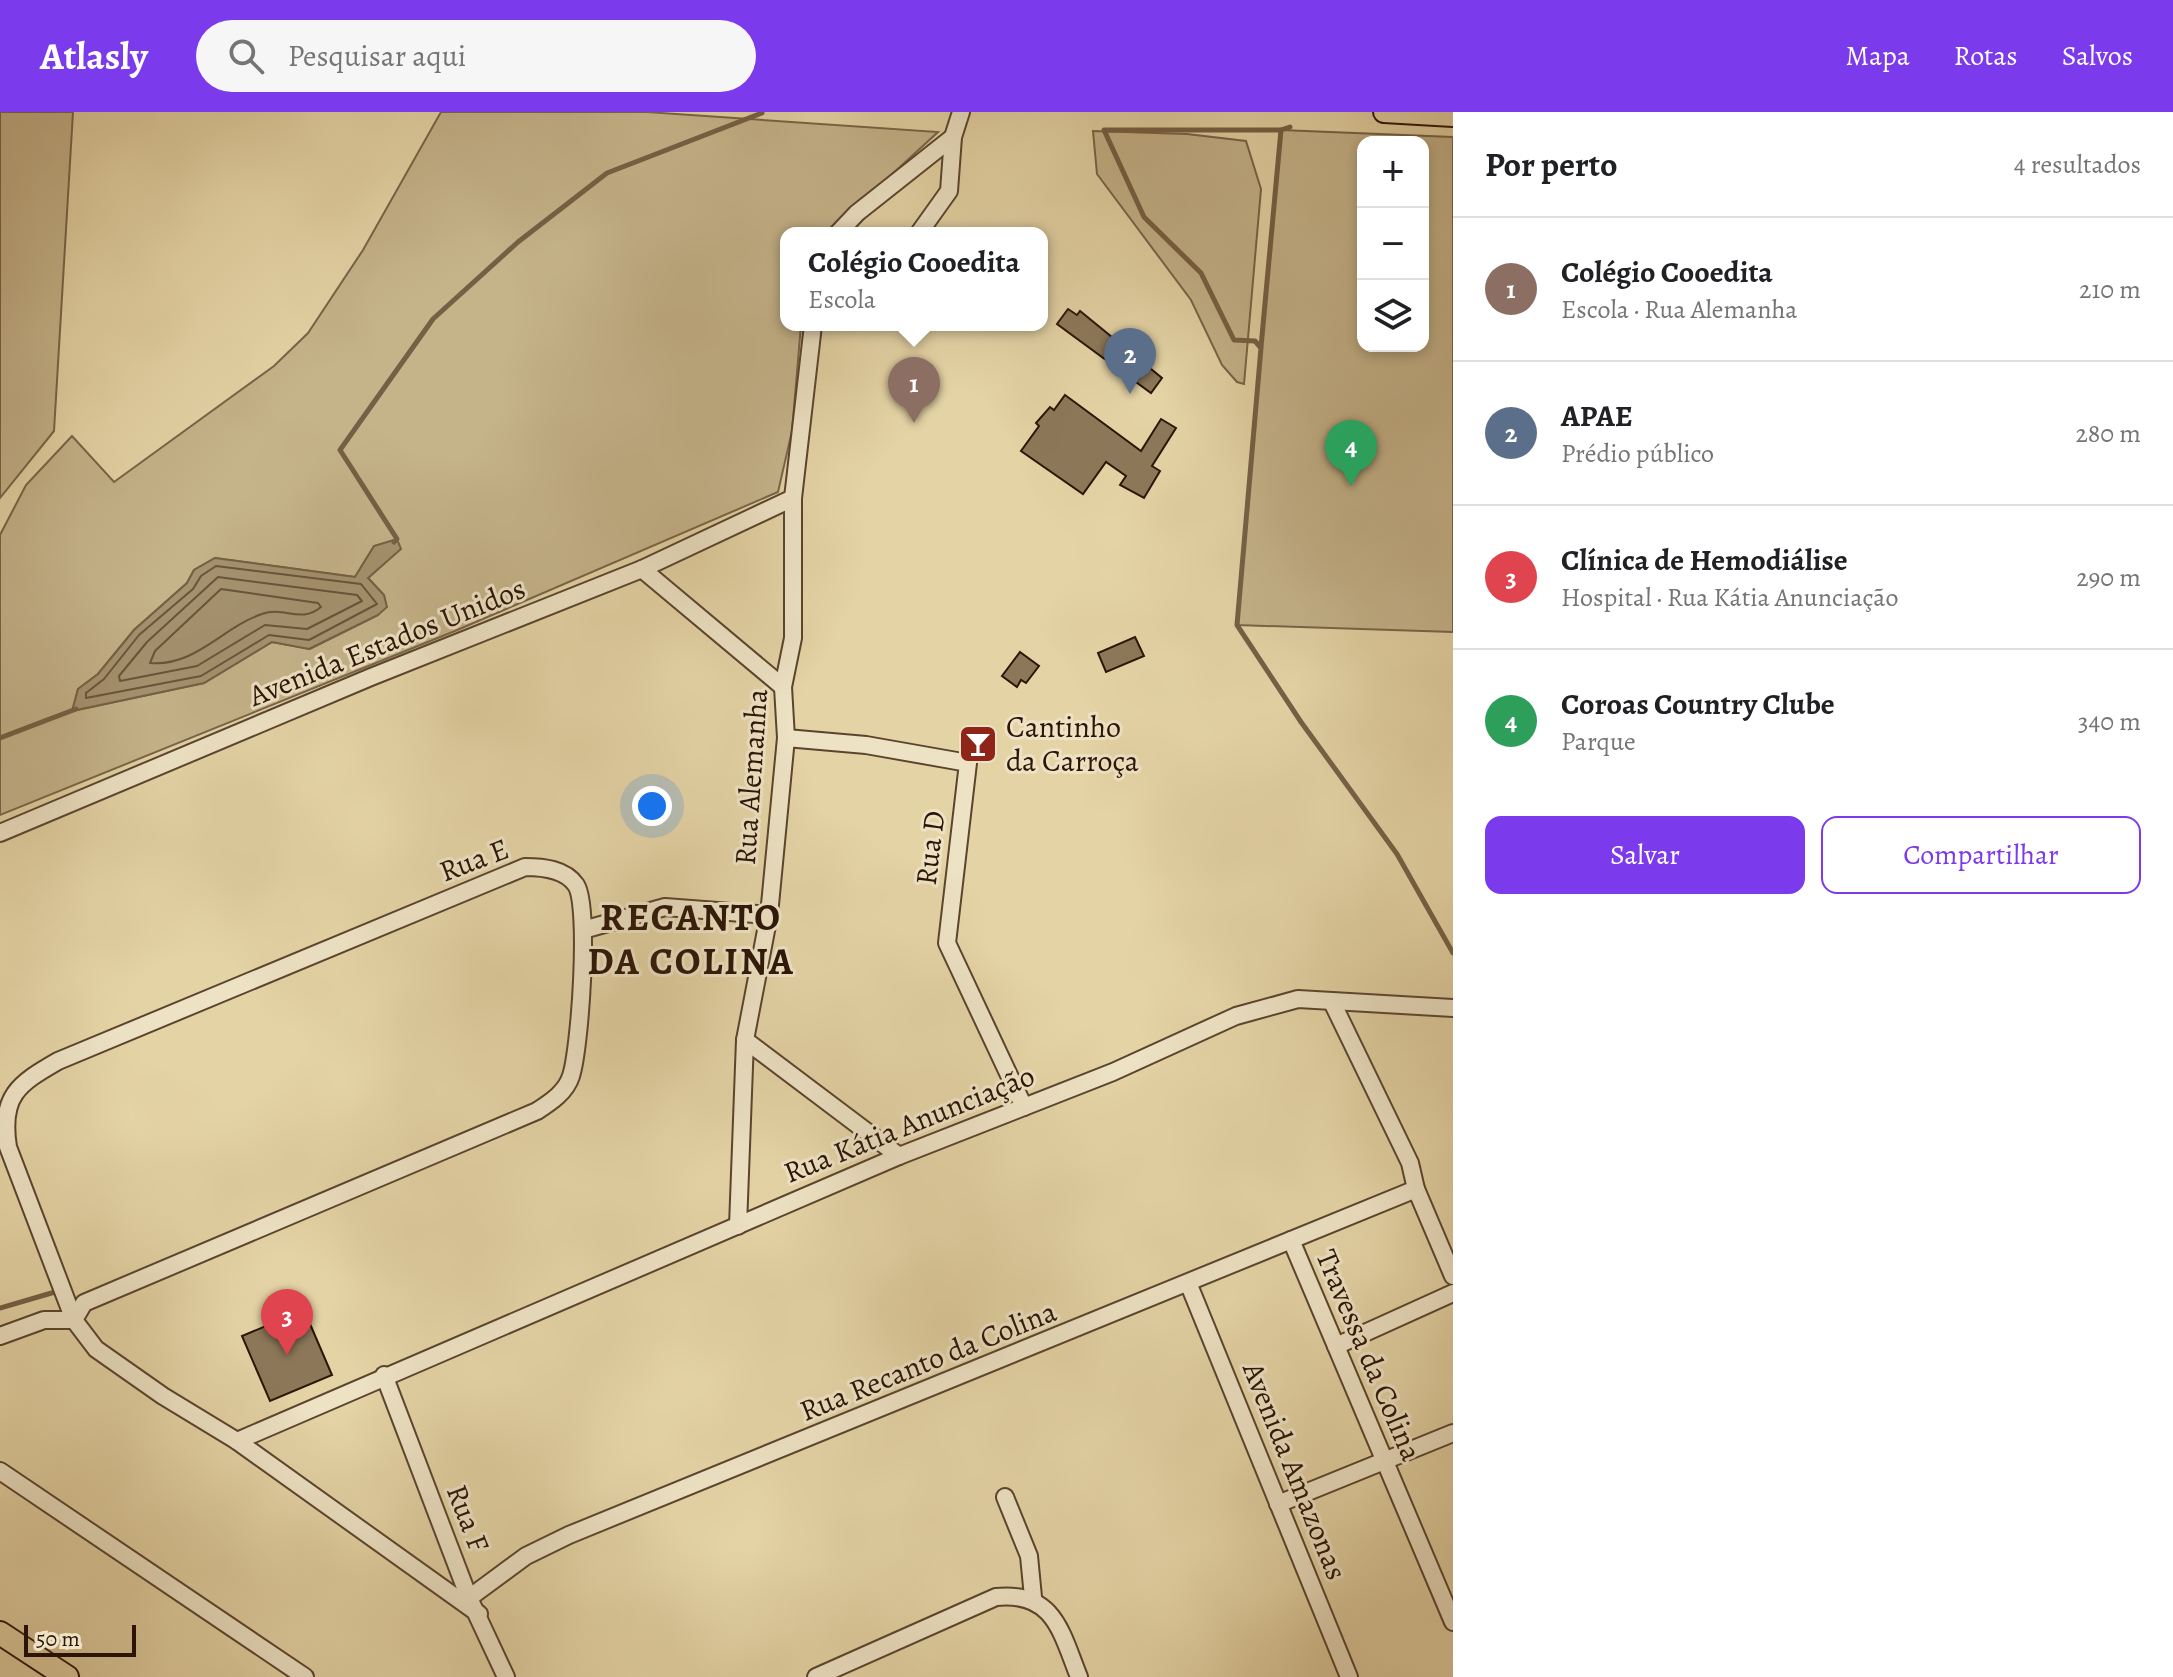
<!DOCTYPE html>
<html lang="pt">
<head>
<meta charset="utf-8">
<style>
  :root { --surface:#fff; --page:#f6f6f6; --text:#202124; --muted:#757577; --line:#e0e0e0; --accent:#7c3aed }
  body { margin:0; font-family:Alegreya,serif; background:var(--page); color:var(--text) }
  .controls { position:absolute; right:24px; top:24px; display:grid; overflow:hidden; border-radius:16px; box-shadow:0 4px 12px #0003 }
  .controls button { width:72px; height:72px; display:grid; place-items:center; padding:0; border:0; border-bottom:2px solid var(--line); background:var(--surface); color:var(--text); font:40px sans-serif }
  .scale { position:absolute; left:24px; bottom:20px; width:112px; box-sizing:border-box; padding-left:8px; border:4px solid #2c1507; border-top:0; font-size:22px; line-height:28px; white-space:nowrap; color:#2c1507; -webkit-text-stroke:6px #ede2c4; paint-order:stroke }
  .you { position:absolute; left:652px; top:694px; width:28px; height:28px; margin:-20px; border:6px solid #fff; border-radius:50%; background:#1a73e8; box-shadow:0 0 0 12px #1a73e833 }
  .badge { display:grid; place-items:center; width:52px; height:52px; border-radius:50%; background:var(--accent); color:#fff; font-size:26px; font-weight:700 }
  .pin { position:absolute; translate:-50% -66px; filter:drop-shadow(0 2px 4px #0008) }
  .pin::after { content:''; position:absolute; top:42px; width:28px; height:24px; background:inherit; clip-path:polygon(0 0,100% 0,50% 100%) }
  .popup { position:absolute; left:780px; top:115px; width:268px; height:104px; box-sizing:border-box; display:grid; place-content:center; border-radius:16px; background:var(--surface); filter:drop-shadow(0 2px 6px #0005); font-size:26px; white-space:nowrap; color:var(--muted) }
  .popup b { font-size:30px; color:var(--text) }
  .popup::after { content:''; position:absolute; left:50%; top:100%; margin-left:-16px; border:16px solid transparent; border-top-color:var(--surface) }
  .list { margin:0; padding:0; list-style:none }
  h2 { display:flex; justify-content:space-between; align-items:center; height:104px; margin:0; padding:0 32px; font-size:34px }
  h2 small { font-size:26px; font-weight:400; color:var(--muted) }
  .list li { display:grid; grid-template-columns:52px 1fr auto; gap:24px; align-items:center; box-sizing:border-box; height:144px; padding:0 32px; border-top:2px solid var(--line) }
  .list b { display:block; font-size:30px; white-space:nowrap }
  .list p { margin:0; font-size:26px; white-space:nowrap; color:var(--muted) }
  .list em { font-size:26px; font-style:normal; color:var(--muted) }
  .actions { display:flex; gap:16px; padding:24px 32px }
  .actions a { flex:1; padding:18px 0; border:2px solid var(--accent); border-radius:16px; text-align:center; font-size:28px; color:var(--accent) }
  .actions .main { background:var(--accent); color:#fff }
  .icon { flex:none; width:44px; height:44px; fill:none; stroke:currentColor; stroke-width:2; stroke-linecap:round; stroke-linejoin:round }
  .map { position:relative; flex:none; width:1453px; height:1565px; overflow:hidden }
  header { display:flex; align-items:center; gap:48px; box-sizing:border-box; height:112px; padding:0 40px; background:var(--accent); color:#fff }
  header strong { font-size:38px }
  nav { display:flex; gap:44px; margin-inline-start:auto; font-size:28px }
  .search { width:560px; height:72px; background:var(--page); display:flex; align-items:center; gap:20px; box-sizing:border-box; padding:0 28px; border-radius:44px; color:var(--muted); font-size:30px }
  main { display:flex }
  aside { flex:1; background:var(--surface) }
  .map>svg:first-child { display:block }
  .green { fill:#c5b38a; stroke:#786448; stroke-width:2; fill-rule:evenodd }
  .water { fill:#a5926f; stroke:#756045; stroke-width:2 }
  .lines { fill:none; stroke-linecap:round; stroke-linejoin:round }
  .shore { stroke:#68543b; stroke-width:2 }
  .stream { stroke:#756045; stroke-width:5 }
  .building { fill:#8c7859; stroke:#2c1507; stroke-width:2 }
  .minor-casing { stroke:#5a442e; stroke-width:20 }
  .major-casing { stroke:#2c1507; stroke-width:24 }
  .highway-casing { stroke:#2c1507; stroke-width:26 }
  .minor { stroke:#ede2c4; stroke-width:16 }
  .major { stroke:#e4d3a5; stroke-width:20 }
  .highway { stroke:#e4d3a5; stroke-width:22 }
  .labels { text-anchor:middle; stroke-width:6; stroke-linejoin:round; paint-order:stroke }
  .street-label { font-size:30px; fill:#2c1507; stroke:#ede2c4 }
  .poi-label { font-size:30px; fill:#2c1507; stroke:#ede2c4; text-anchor:start }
  .district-label { font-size:38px; font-weight:bold; letter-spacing:2px; fill:#2c1507; stroke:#ede2c4 }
</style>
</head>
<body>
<header>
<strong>Atlasly</strong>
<div class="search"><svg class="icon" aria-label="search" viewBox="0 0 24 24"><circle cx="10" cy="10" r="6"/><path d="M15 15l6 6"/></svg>Pesquisar aqui</div>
<nav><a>Mapa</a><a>Rotas</a><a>Salvos</a></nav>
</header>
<main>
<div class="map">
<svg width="1453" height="1565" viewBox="0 0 1453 1565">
  <rect width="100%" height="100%" fill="#e4d3a5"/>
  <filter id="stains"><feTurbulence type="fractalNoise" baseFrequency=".0025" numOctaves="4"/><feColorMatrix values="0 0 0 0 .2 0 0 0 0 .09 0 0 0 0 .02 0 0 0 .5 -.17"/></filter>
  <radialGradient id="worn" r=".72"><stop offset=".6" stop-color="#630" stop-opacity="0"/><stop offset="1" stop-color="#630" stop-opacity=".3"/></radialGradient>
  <g class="green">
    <path d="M0,0H73L54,319L0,386Z"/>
    <path d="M441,0H647L938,20L828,121H786V213H801L792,319L778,380L455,519L0,703V423L26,373L72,324L114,370L274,254L308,221L363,138ZM397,428L400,437L368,466L384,483L378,503L310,537L272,530L204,571L73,599L78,577L98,562L134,518L187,471L194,458L215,446L355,465L374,434Z"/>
    <path d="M1281,18L1453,25V520L1237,513ZM1363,30H1423V234H1363Z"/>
    <path d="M1093,19L1187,22L1246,29L1261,77L1244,272L1237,270L1222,253L1191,188L1097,62Z"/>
  </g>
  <path class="water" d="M397,427L401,437L368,466L384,483L387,495L378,503L309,537L272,530L204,571L72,599L78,577L98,562L134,518L187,471L194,458L215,446L355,465L374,434Z"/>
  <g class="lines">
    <g class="shore">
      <path d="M216,454L361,472L377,492L309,528L269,523L201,564L86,586V581L104,567L139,523L193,477L201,464Z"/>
      <path d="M218,465L357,483L362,489L307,517L265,513L197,554L120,569L119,564L147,530Z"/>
      <path d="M221,477L318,491L321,495C301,512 284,494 262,502C223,515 195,555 150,551L155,539Z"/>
    </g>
    <g class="stream">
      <path d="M1281,18H1104L1144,105L1201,161L1234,228L1255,229L1261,236L1237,513L1301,610L1397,742L1453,841"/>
      <path d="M1261,235L1281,18L1290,15"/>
      <path d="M394,430L397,427L340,338L433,207L518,130L607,61L762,1"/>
      <path d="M0,626L76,597"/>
      <path d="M0,1196L55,1180"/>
    </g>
  </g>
  <g class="building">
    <path d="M1068,197L1077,203L1080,199L1162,266L1151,281L1057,212Z"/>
    <path d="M1065,283L1141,339L1161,307L1176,316L1152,354L1160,359L1144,386L1120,373L1126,364L1106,350L1083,382L1021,339L1039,314L1036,311L1050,295L1054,298Z"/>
    <path d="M1135,525L1144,544L1106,560L1098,541Z"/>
    <path d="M1020,540L1039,554L1026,571L1021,568L1017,575L1002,564Z"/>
    <path d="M304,1198L332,1263L270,1289L242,1224Z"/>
  </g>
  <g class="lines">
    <g class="minor-casing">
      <g id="minor">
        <path d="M838,121L857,101L953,25"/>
        <path d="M919,121L949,79L953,25L961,0"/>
        <path d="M642,457L783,575"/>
        <path d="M786,626L866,633L968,651L947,831L1024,995"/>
        <path d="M0,721L371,565L642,457L793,386"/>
        <path d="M583,818L665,795L769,803"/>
        <path d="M1332,890L1410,1051L1416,1077L1453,1164"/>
        <path d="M745,928L899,1044"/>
        <path d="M738,1114L745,928L769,803L786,626L783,575L793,526V386L813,213"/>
        <path d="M1291,1128L1453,1510"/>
        <path d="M1189,1173L1349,1565"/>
        <path d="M74,1208L84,1191L537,999C551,990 566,980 571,964C580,937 590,794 576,773C565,757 543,755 525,755L58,949C18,972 0,984 8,1035L74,1208L96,1237L163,1284L237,1329L479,1502"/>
        <path d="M0,1224L44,1208H74"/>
        <path d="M1336,1234L1453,1181"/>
        <path d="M384,1263L469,1486L506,1565"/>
        <path d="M237,1329L899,1044L1113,960L1236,904L1298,887L1453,896"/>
        <path d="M0,1359L305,1565"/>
        <path d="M1005,1385L1029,1444L1033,1485"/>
        <path d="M1278,1392L1453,1321"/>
        <path d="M469,1486L526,1444L569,1423L1416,1077"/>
        <path d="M816,1565L996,1485C1054,1479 1061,1520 1079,1565"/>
      </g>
    </g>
    <g class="major-casing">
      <path id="major" d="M1384,0L1453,4"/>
    </g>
    <g class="highway-casing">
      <path id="highway" d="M0,1521L67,1565"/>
    </g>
    <use href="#minor" class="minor"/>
    <use href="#major" class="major"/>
    <use href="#highway" class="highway"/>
  </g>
  <defs>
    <g id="bar-square" transform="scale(2)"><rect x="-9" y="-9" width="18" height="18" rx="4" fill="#8f2418" stroke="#ede2c4"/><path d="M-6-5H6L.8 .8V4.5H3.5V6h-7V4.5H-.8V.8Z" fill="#fff"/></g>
  </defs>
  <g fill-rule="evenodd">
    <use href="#bar-square" x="978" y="632"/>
  </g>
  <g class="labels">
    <g class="street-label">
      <text transform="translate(387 530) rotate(-22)" y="10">Avenida Estados Unidos</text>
      <text transform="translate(751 665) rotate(-86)" y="10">Rua Alemanha</text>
      <text transform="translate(930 736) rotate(-83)" y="10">Rua D</text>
      <text transform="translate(474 748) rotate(-21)" y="10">Rua E</text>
      <text transform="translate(909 1012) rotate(-22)" y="10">Rua Kátia Anunciação</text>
      <text transform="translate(1369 1243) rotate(67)" y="10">Travessa da Colina</text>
      <text transform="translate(928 1249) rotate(-22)" y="10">Rua Recanto da Colina</text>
      <text transform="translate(1295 1359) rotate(68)" y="10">Avenida Amazonas</text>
      <text transform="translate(468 1406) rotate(69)" y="10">Rua F</text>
    </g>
    <g class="poi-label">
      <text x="1006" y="625">Cantinho<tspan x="1006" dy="34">da Carroça</tspan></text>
    </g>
    <g class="district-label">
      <text x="691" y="818">RECANTO<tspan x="691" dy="44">DA COLINA</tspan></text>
    </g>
  </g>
  <rect width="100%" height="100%" filter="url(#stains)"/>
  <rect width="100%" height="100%" fill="url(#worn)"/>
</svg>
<div class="controls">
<button>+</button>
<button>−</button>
<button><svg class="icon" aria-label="layers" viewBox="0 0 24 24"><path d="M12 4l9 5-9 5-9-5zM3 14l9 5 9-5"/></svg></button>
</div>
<div class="scale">50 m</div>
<div class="you"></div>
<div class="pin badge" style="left:914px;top:311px;background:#8d6e63">1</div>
<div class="popup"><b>Colégio Cooedita</b>Escola</div>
<div class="pin badge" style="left:1130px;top:282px;background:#5c6f8a">2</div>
<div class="pin badge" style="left:287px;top:1243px;background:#e0444e">3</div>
<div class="pin badge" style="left:1351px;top:374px;background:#2e9e5b">4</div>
</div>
<aside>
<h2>Por perto<small>4 resultados</small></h2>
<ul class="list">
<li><span class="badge" style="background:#8d6e63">1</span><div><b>Colégio Cooedita</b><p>Escola · Rua Alemanha</p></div><em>210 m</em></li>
<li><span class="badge" style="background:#5c6f8a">2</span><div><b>APAE</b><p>Prédio público</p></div><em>280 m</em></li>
<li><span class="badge" style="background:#e0444e">3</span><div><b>Clínica de Hemodiálise</b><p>Hospital · Rua Kátia Anunciação</p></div><em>290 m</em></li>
<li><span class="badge" style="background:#2e9e5b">4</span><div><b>Coroas Country Clube</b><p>Parque</p></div><em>340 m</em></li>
</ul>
<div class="actions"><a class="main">Salvar</a><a>Compartilhar</a></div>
</aside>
</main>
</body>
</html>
